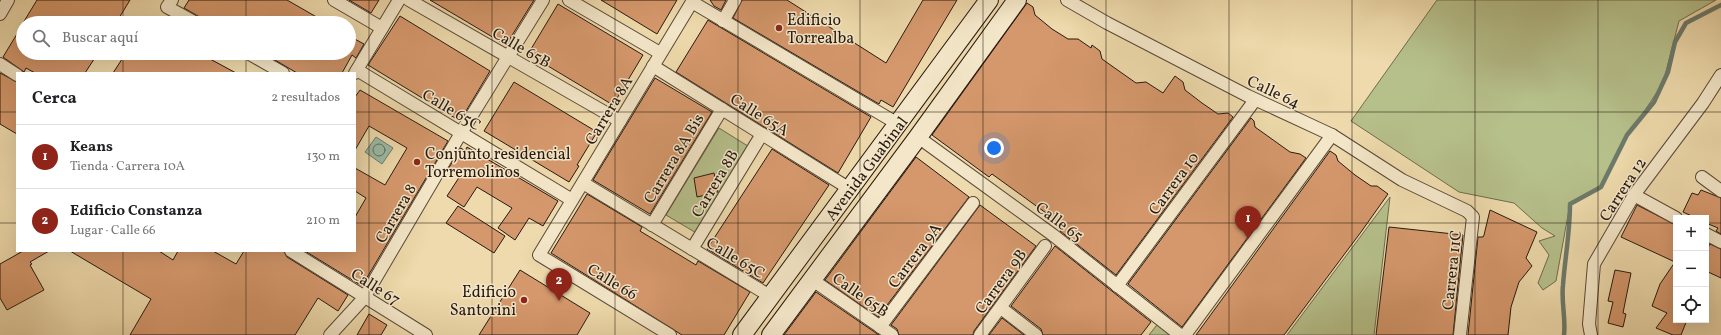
<!DOCTYPE html>
<html lang="es">
<head>
<meta charset="utf-8">
<style>
  :root { --surface:#fff; --page:#f6f6f6; --text:#202124; --muted:#757577; --line:#e0e0e0; --accent:#8f2418 }
  body { margin:0; font-family:Vollkorn,serif; background:var(--page); color:var(--text) }
  .controls { position:absolute; right:12px; bottom:12px; display:grid; overflow:hidden; border-radius:0px; box-shadow:0 4px 16px #0002 }
  .controls button { width:36px; height:36px; display:grid; place-items:center; padding:0; border:0; border-bottom:1px solid var(--line); background:var(--surface); color:var(--text); font:20px sans-serif }
  .you { position:absolute; left:994px; top:148px; width:14px; height:14px; margin:-10px; border:3px solid #fff; border-radius:50%; background:#1a73e8; box-shadow:0 0 0 6px #1a73e833 }
  .badge { display:grid; place-items:center; width:26px; height:26px; border-radius:50%; background:var(--accent); color:#fff; font-size:13px; font-weight:700 }
  .pin { position:absolute; translate:-50% -33px; filter:drop-shadow(0 1px 2px #0008) }
  .pin::after { content:''; position:absolute; top:21px; width:14px; height:12px; background:inherit; clip-path:polygon(0 0,100% 0,50% 100%) }
  .list { margin:0; padding:0; list-style:none }
  h2 { display:flex; justify-content:space-between; align-items:center; height:52px; margin:0; padding:0 16px; font-size:17px }
  h2 small { font-size:13px; font-weight:400; color:var(--muted) }
  .list li { display:grid; grid-template-columns:26px 1fr auto; gap:12px; align-items:center; box-sizing:border-box; height:64px; padding:0 16px; border-top:1px solid var(--line) }
  .list b { display:block; font-size:15px; white-space:nowrap }
  .list p { margin:0; font-size:13px; white-space:nowrap; color:var(--muted) }
  .list em { font-size:13px; font-style:normal; color:var(--muted) }
  .icon { flex:none; width:22px; height:22px; fill:none; stroke:currentColor; stroke-width:2; stroke-linecap:round; stroke-linejoin:round }
  .map { position:relative; flex:none; width:1721px; height:335px; overflow:hidden }
  .search { position:absolute; background:var(--surface); box-shadow:0 4px 16px #0002; left:16px; top:16px; width:340px; height:44px; display:flex; align-items:center; gap:10px; box-sizing:border-box; padding:0 14px; border-radius:22px; color:var(--muted); font-size:15px }
  .panel { position:absolute; background:var(--surface); box-shadow:0 4px 16px #0002; left:16px; top:72px; width:340px; height:180px; border-radius:0px }
  .map>svg:first-child { display:block }
  .green { fill:#b6c08b; stroke:#6e6c4e }
  .water { fill:#9abba7; stroke:#6c7a6b }
  .lines { fill:none; stroke-linecap:round; stroke-linejoin:round }
  .shore { stroke:#606a5c; stroke-width:1 }
  .stream { stroke:#6c7a6b; stroke-width:4.5 }
  .building { fill:#d5986c; stroke:#271911 }
  .street-casing { stroke:#594938; stroke-width:14 }
  .secondary-casing { stroke:#271911; stroke-width:20 }
  .street { stroke:#f4e7c9; stroke-width:12 }
  .secondary { stroke:#f4e7c9; stroke-width:18 }
  .grid { fill:none; stroke:#271911; stroke-width:1; stroke-opacity:0.55 }
  .poi-dot { fill:#8f2418; stroke:#f4e7c9; stroke-width:1.5 }
  .labels { text-anchor:middle; stroke-width:3; stroke-linejoin:round; paint-order:stroke }
  .poi-label { font-size:16px; fill:#271911; stroke:#f4e7c9; text-anchor:start }
  .street-label { font-size:16px; fill:#271911; stroke:#f4e7c9 }
</style>
</head>
<body>
<div class="map">
<svg width="1721" height="335" viewBox="0 0 1721 335">
  <rect width="100%" height="100%" fill="#eedaac"/>
  <filter id="stains"><feTurbulence type="fractalNoise" baseFrequency=".005" numOctaves="4"/><feColorMatrix values="0 0 0 0 .2 0 0 0 0 .09 0 0 0 0 .02 0 0 0 .5 -.17"/></filter>
  <radialGradient id="worn" r=".72"><stop offset=".6" stop-color="#630" stop-opacity="0"/><stop offset="1" stop-color="#630" stop-opacity=".3"/></radialGradient>
  <g class="green">
    <path d="M1437,0H1716L1679,21L1663,83L1618,151L1601,187L1570,204L1556,281L1543,290L1538,283L1549,255L1539,241L1555,236L1542,228L1514,203L1459,192L1351,121Z"/>
    <path d="M719,128L751,148L698,234L666,215Z"/>
    <path d="M1390,197L1374,335H1287Z"/>
    <path d="M1160,321L1180,335H1149Z"/>
  </g>
  <path class="water" d="M376,137L393,148L382,164L365,152Z"/>
  <g class="lines">
    <circle class="shore" cx="379" cy="150" r="6"/>
    <path class="stream" d="M1564,335C1566,318 1561,302 1563,285C1565,258 1570,232 1570,204L1601,187L1627,135L1654,102L1668,72L1675,42L1686,23L1721,5"/>
  </g>
  <g class="building">
    <path d="M37,0H130L116,23H23Z"/>
    <path d="M189,0H287L327,23H210L184,8Z"/>
    <path d="M349,0H379L371,13Z"/>
    <path d="M430,0H534L506,45Z"/>
    <path d="M601,0H677L657,34Z"/>
    <path d="M710,0H726L721,10L714,6Z"/>
    <path d="M742,0H787L886,63L923,0H957L893,107L881,100L879,104L733,18Z"/>
    <path d="M1027,3L1033,7L1035,15L1052,29L1068,39H1078L1091,48L1092,45L1100,51L1102,59L1136,83L1146,82L1163,93L1175,76L1183,82L1185,90L1202,103L1218,114L1228,113L1233,117L1116,275L1060,231L1064,226L992,174L989,177L932,135Z"/>
    <path d="M558,4L643,55L613,105L528,54Z"/>
    <path d="M400,16L490,71L460,121L368,65Z"/>
    <path d="M708,20L871,117L838,173L676,72Z"/>
    <path d="M23,24V53H98L85,73H35L26,68L24,72L3,57Z"/>
    <path d="M349,36L364,44L356,58L352,55L342,73H297L263,53H349Z"/>
    <path d="M126,53H199L236,73H113Z"/>
    <path d="M0,73L17,82V134L0,124Z"/>
    <path d="M655,78L712,112L650,214L593,180Z"/>
    <path d="M514,82L597,132L577,165L579,166L569,182L484,131Z"/>
    <path d="M360,90L448,141L362,286L305,251H355V217L366,198L355,191V168L385,185L407,148L369,126L355,150V97Z"/>
    <path d="M1251,118L1254,121L1255,127L1290,152L1300,154L1306,158L1182,327L1128,284Z"/>
    <path d="M467,147L558,201L543,226L529,218L515,240L498,228L512,208L477,187L464,207L447,196L460,176L448,169L461,148L465,151Z"/>
    <path d="M772,149L829,185L763,283L707,249Z"/>
    <path d="M1330,151L1336,155L1338,161L1355,175L1371,186H1377L1388,194L1361,232L1284,335H1196Z"/>
    <path d="M916,157L969,197L878,317L825,280Z"/>
    <path d="M714,173L718,192L697,197L694,178Z"/>
    <path d="M1701,190L1721,198V234L1716,231L1718,228L1706,223V218H1696L1683,212L1692,193L1698,195Z"/>
    <path d="M587,194L642,227L640,231L696,265L698,261L750,292L724,335H682L551,253Z"/>
    <path d="M980,205L1036,246L974,331L973,335H899L897,329L891,325Z"/>
    <path d="M1637,205L1676,225V320H1687L1681,335H1673L1656,328L1667,313L1652,306L1660,284L1675,262L1621,237Z"/>
    <path d="M458,206L505,236L494,253L446,223Z"/>
    <path d="M1490,210L1537,232L1526,258L1532,266L1519,282L1511,307L1508,335H1468L1478,237H1483L1484,235Z"/>
    <path d="M1389,227L1463,235L1453,335H1376Z"/>
    <path d="M1710,244L1721,249V278L1706,271V251Z"/>
    <path d="M1055,246L1151,322L1141,335H1043L1041,329L1011,306Z"/>
    <path d="M23,251H49L30,262L32,264L30,265L44,290L7,310L0,298V264Z"/>
    <path d="M70,251H159L173,260L178,251H213L236,264L244,251H284L287,257L348,295L338,311L318,298L295,335H130L151,299Z"/>
    <path d="M520,270L590,313L577,335H479Z"/>
    <path d="M1615,270L1631,273L1623,313L1626,314L1623,327L1608,323L1613,302L1608,301Z"/>
    <path d="M816,292L876,333L879,335H784Z"/>
    <path d="M369,314L387,325L381,335H357Z"/>
    <path d="M1002,318L1024,335H989Z"/>
  </g>
  <g class="lines">
    <g class="street-casing">
      <g id="street">
        <path d="M172,0L167,7L196,23"/>
        <path d="M334,0L382,28"/>
        <path d="M409,0L620,121"/>
        <path d="M569,0L660,53"/>
        <path d="M1067,0L1107,23L1248,96L1332,135L1402,180L1467,211L1473,217L1460,335"/>
        <path d="M0,14L8,0"/>
        <path d="M723,21L735,0"/>
        <path d="M248,53L283,73"/>
        <path d="M0,64L17,75"/>
        <path d="M653,66L850,189"/>
        <path d="M357,70L572,200"/>
        <path d="M355,73L399,0"/>
        <path d="M918,137L1053,235L1180,335"/>
        <path d="M1702,177L1721,191"/>
        <path d="M583,183L770,296"/>
        <path d="M1634,195L1676,218"/>
        <path d="M652,225L722,109"/>
        <path d="M1706,234L1721,242"/>
        <path d="M692,249L762,134"/>
        <path d="M291,251L426,335"/>
        <path d="M811,279L892,335"/>
        <path d="M1117,286L1255,100"/>
        <path d="M1001,308L1036,335"/>
        <path d="M880,327L973,203"/>
        <path d="M330,335L364,298L461,133L543,0"/>
        <path d="M670,335L539,255L692,2L898,124"/>
        <path d="M980,335L1045,246"/>
        <path d="M1185,335L1332,135"/>
        <path d="M1591,335L1589,324L1594,264L1634,195L1703,103L1721,75"/>
      </g>
    </g>
    <g class="secondary-casing">
      <g id="secondary">
        <path d="M742,335L989,0"/>
        <path d="M771,335L918,137L1017,0"/>
      </g>
    </g>
    <use href="#street" class="street"/>
    <use href="#secondary" class="secondary"/>
  </g>
  <path class="grid" d="M123,0V23M246,0V23M369,0V335M492,0V335M615,0V335M738,0V335M860,0V335M983,0V335M1106,0V335M1229,0V335M1352,0V335M1475,0V335M1598,0V335M123,53V73M246,53V73M0,112H17M355,112H1721M0,223H17M355,223H1676M1706,223H1721M123,251V335M246,251V335"/>
  <g class="poi-dot">
    <circle cx="779" cy="28" r="4"/>
    <circle cx="417" cy="162" r="4"/>
    <circle cx="524" cy="300" r="4"/>
  </g>
  <g class="labels">
    <g class="poi-label">
      <text x="787" y="25">Edificio<tspan x="787" dy="18">Torrealba</tspan></text>
      <text x="425" y="159">Conjunto residencial<tspan x="425" dy="18">Torremolinos</tspan></text>
      <text x="516" y="297" text-anchor="end">Edificio<tspan x="516" dy="18">Santorini</tspan></text>
    </g>
    <g class="street-label">
      <text transform="translate(522 47) rotate(30)" y="6">Calle 65B</text>
      <text transform="translate(1274 91) rotate(25)" y="6">Calle 64</text>
      <text transform="translate(452 109) rotate(31)" y="6">Calle 65C</text>
      <text transform="translate(608 110) rotate(-59)" y="6">Carrera 8A</text>
      <text transform="translate(760 114) rotate(32)" y="6">Calle 65A</text>
      <text transform="translate(673 158) rotate(-59)" y="6">Carrera 8A Bis</text>
      <text transform="translate(866 168) rotate(-53)" y="6">Avenida Guabinal</text>
      <text transform="translate(714 183) rotate(-59)" y="6">Carrera 8B</text>
      <text transform="translate(1173 183) rotate(-54)" y="6">Carrera 10</text>
      <text transform="translate(1622 189) rotate(-57)" y="6">Carrera 12</text>
      <text transform="translate(395 213) rotate(-60)" y="6">Carrera 8</text>
      <text transform="translate(1060 221) rotate(37)" y="6">Calle 65</text>
      <text transform="translate(914 255) rotate(-53)" y="6">Carrera 9A</text>
      <text transform="translate(736 257) rotate(31)" y="6">Calle 65C</text>
      <text transform="translate(1451 270) rotate(-84)" y="6">Carrera 11C</text>
      <text transform="translate(613 281) rotate(31)" y="6">Calle 66</text>
      <text transform="translate(1000 281) rotate(-54)" y="6">Carrera 9B</text>
      <text transform="translate(376 286) rotate(32)" y="6">Calle 67</text>
      <text transform="translate(861 294) rotate(35)" y="6">Calle 65B</text>
    </g>
  </g>
  <rect width="100%" height="100%" filter="url(#stains)"/>
  <rect width="100%" height="100%" fill="url(#worn)"/>
</svg>
<div class="controls">
<button>+</button>
<button>−</button>
<button><svg class="icon" aria-label="locate" viewBox="0 0 24 24"><circle cx="12" cy="12" r="6"/><path d="M12 2v4M12 18v4M2 12h4M18 12h4"/></svg></button>
</div>
<div class="you"></div>
<div class="pin badge" style="left:1248px;top:239px">1</div>
<div class="pin badge" style="left:559px;top:301px">2</div>
<div class="search"><svg class="icon" aria-label="search" viewBox="0 0 24 24"><circle cx="10" cy="10" r="6"/><path d="M15 15l6 6"/></svg>Buscar aquí</div>
<section class="panel">
<h2>Cerca<small>2 resultados</small></h2>
<ul class="list">
<li><span class="badge">1</span><div><b>Keans</b><p>Tienda · Carrera 10A</p></div><em>130 m</em></li>
<li><span class="badge">2</span><div><b>Edificio Constanza</b><p>Lugar · Calle 66</p></div><em>210 m</em></li>
</ul>
</section>
</div>
</body>
</html>
